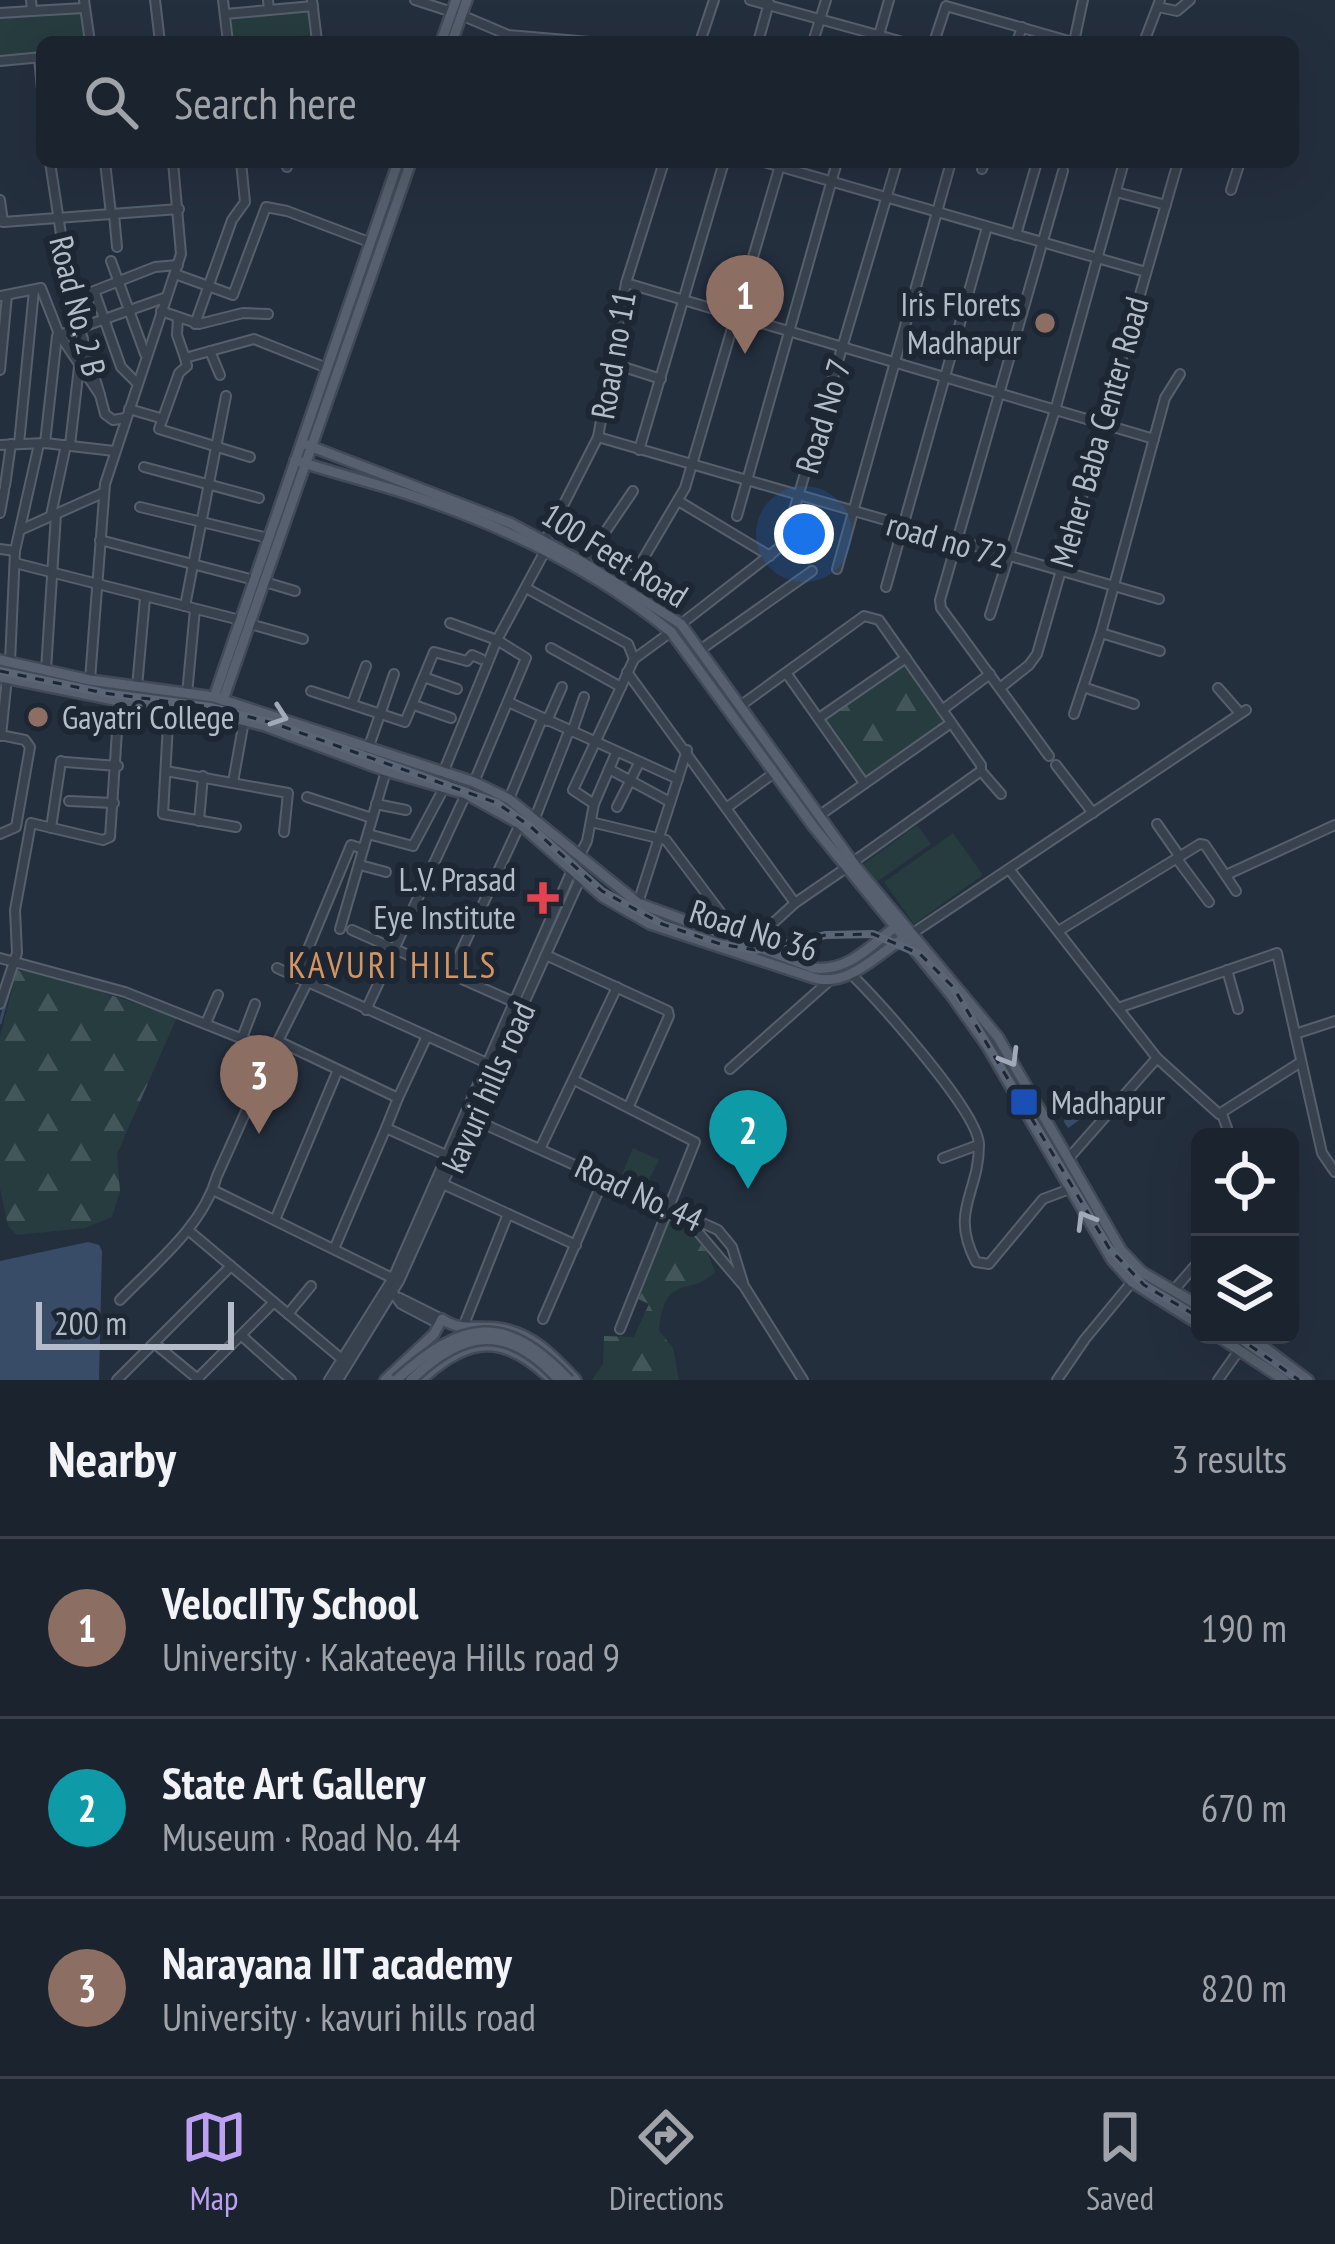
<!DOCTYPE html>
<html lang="en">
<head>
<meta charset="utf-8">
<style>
  :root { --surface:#1b232e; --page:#242b36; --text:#f1f3f6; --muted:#a0a4aa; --line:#39404a; --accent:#bca0f2 }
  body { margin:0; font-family:"PT Sans Narrow",sans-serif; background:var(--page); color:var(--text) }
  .controls { position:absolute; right:36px; bottom:36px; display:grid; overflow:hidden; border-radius:18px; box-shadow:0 12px 48px #0002 }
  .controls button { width:108px; height:108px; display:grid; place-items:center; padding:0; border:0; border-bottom:3px solid var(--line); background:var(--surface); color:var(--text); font:60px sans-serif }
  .scale { position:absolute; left:36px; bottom:30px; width:198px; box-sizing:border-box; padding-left:12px; border:6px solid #b4bcc9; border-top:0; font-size:33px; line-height:42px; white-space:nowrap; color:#b4bcc9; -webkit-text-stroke:9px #1d2633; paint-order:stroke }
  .you { position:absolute; left:804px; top:534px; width:42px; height:42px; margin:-30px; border:9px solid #fff; border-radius:50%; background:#1a73e8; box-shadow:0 0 0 18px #1a73e833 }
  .badge { display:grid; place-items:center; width:78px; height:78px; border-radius:50%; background:var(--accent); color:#fff; font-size:39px; font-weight:700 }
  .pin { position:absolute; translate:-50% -99px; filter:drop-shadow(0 3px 6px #0008) }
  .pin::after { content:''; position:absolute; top:63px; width:42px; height:36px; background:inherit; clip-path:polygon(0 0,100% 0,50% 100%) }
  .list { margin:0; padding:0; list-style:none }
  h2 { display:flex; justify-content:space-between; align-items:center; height:156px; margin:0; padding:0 48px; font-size:51px }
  h2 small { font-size:39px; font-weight:400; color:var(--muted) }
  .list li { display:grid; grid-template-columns:78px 1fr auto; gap:36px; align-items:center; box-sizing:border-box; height:180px; padding:0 48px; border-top:3px solid var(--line) }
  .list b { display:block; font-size:45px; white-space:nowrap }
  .list p { margin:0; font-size:39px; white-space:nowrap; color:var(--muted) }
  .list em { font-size:39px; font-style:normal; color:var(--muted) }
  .icon { flex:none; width:66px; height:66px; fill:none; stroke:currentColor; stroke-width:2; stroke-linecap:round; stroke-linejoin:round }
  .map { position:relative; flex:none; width:1335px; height:1380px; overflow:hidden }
  .search { position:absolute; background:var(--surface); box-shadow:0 12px 48px #0002; left:36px; right:36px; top:36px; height:132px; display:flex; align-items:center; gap:30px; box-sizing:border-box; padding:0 42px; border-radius:18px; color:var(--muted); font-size:45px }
  .sheet { height:696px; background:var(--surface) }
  nav { display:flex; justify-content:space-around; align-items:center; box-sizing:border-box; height:168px; border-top:3px solid var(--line); background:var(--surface); font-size:33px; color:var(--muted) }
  nav a { display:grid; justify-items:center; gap:6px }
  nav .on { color:var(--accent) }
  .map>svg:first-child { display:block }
  .forest { fill:url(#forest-firs) }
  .park { fill:#263c3f }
  .water { fill:#394c67 }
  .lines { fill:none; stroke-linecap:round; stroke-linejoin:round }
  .stream { stroke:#394c67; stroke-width:3 }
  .minor-casing { stroke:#565f6c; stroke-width:12 }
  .major-casing { stroke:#414a57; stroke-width:14 }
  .minor { stroke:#38414e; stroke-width:8 }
  .major { stroke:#56606e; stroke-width:9 }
  .rail-casing { stroke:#5a6575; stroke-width:8 }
  .rail { stroke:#1d2633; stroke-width:3; stroke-dasharray:9; stroke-linecap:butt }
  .major-bridge-casing { stroke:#414a57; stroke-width:14; stroke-linecap:butt }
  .major-bridge { stroke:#56606e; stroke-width:9 }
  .oneway { stroke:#a1aab7 }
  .education-dot { fill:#8d6e63; stroke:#1d2633; stroke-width:4.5 }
  .health-dot { fill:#e0444e; stroke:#1d2633; stroke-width:4.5 }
  .transit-dot { fill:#1a4fb4; stroke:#1d2633; stroke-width:4.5 }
  .labels { text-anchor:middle; stroke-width:12; stroke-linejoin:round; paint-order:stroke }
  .poi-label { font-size:33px; fill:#b4bcc9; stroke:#1d2633; text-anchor:end }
  .street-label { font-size:33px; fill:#b4bcc9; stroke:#1d2633 }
  .neighbourhood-label { font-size:36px; letter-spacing:3px; fill:#d59563; stroke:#1d2633 }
</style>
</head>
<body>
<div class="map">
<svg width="1335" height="1380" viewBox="0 0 1335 1380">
  <defs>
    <pattern id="forest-firs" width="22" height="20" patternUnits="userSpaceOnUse" patternTransform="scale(3)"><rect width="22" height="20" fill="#263c3f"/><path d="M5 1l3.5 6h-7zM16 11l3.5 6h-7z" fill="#435659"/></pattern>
  </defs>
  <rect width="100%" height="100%" fill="#242f3e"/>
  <g class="forest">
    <path d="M904,663L945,722L865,777L825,718Z"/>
    <path d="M17,970L56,977L177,1017L117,1154L120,1191L112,1217L85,1228L17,1235L8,1226L0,1188V1037Z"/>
    <path d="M673,1213L707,1252L715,1272C690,1298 664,1271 659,1331L673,1348L679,1380H592L603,1364L604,1336L634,1337L649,1304L636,1298Z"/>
  </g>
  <g class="park">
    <path d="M311,8L313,35L231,42L229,16Z"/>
    <path d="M84,13L87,42H42V53L0,56V18Z"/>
    <path d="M917,825L931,844L875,883L862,865Z"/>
    <path d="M953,833L983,875L914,924L884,882Z"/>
    <path d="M633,1148L659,1160L645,1187L621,1176Z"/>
  </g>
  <g class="water">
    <path d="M1071,1086L1089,1113L1068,1128L1064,1122L1067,1109L1054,1099Z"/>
    <path d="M88,1242L99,1245L102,1251L99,1380H0V1261Z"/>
  </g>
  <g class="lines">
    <path class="stream" d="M0,1023L13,977"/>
    <g class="minor-casing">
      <g id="minor">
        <path d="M31,0L32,11L84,8"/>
        <path d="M84,0L90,42"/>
        <path d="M155,0L160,42"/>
        <path d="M223,0L228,42"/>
        <path d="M312,0L317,41"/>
        <path d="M415,0L452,12"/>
        <path d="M750,0L903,42"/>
        <path d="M1158,7L1177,11L1190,0"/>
        <path d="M269,10L313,6"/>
        <path d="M0,13L32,11"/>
        <path d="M225,14L269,10L268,0"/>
        <path d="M461,15L508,35L590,42"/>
        <path d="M879,35L889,0"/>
        <path d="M307,42H357"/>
        <path d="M700,42L714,0"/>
        <path d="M758,42L769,3"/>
        <path d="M813,42L826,0"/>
        <path d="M934,42L946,6L1072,42"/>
        <path d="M1017,42L1022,27"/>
        <path d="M1074,42L1083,0"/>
        <path d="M1144,42L1160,0"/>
        <path d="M39,57L42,90"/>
        <path d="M0,61L42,57"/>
        <path d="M50,162L71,300L100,395"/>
        <path d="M105,162L111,214"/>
        <path d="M287,162V167"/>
        <path d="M764,162L1146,272"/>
        <path d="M982,169L984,162"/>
        <path d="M1231,190L1240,162"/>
        <path d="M1116,192L1166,205"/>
        <path d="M0,200L3,222L179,209"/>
        <path d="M114,214L117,247"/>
        <path d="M1016,235L1037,162"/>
        <path d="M111,261L145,354"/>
        <path d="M175,274L233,295L266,207L287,211L369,242"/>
        <path d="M626,283L1154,439"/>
        <path d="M95,293L121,367L136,382"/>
        <path d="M0,296L41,288L59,334L100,395L105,414L113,420L125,418"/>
        <path d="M71,300L155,267L178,265"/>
        <path d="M161,311L199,324L243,313L268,314"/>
        <path d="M178,317L177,335L185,358"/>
        <path d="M195,324L232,220L245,202L241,162"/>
        <path d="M210,351L220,375"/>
        <path d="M611,363L661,379"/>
        <path d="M0,370L7,295"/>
        <path d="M129,409L160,418"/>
        <path d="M598,437L1159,599"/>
        <path d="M45,443L57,336L164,298"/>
        <path d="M19,444L34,290"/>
        <path d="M0,445L45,443L114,451"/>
        <path d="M70,445L79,367"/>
        <path d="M639,450L724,162"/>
        <path d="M250,457L159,429L179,373L187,366L185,358L254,339L327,368"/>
        <path d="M144,467L259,498"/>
        <path d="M5,486L11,444"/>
        <path d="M680,502L770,556"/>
        <path d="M140,507L268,538"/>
        <path d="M0,513L4,491"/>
        <path d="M51,515L66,445"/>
        <path d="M737,516L837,162"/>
        <path d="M20,530L103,493"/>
        <path d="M100,540L254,580"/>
        <path d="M545,541L598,437L626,283L664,162"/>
        <path d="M0,549L15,551"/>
        <path d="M15,563L240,620"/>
        <path d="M584,563L633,491"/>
        <path d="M837,569L951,162"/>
        <path d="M265,582L295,591"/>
        <path d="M886,587L987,227"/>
        <path d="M526,588L628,644L634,659"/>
        <path d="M626,588L685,488L781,162"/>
        <path d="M185,606L226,396"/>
        <path d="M990,615L1056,407L1124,162"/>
        <path d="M450,623L497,640L526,658L474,782"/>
        <path d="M250,624L303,639"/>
        <path d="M681,624L784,544L897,162"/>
        <path d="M1101,633L1160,651"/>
        <path d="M551,648L621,687"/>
        <path d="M700,650L812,571"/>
        <path d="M10,662L15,551L39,444"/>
        <path d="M46,670L56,514"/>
        <path d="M627,672L795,903"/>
        <path d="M787,674L864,783"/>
        <path d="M424,677L457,689"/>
        <path d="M90,680L105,484L181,254L173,162"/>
        <path d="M137,687L145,598"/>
        <path d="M1083,687L1134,704"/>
        <path d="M1000,688L1029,665L1037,654L1178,162"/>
        <path d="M1218,688L1240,713"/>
        <path d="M311,691L405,722L434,652L467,661L472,655L481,659"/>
        <path d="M187,694L195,609"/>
        <path d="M508,702L678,779"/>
        <path d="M352,704L366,666"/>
        <path d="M414,705L451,718"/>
        <path d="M169,706L163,814L236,827"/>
        <path d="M740,706L864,616L879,620L981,765V771L853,862"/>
        <path d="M942,710L990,674"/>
        <path d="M1074,714L1101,633L1165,398L1180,374"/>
        <path d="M819,718L906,658"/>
        <path d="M547,721L562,687"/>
        <path d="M572,732L584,697"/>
        <path d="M0,735L25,740L30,747L16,827L0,834"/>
        <path d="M1,736L7,678"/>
        <path d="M368,749L394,674"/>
        <path d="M1049,756L941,608L940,600L1063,171"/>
        <path d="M65,762L118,766"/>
        <path d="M1056,765L1093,813"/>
        <path d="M609,769L670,802"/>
        <path d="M166,771L288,793L284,832"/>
        <path d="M981,771L1001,794"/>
        <path d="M443,773L497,640L545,551"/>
        <path d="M233,782L244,721"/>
        <path d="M307,797L372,818"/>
        <path d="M509,799L542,719"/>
        <path d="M69,801L114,803"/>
        <path d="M376,804L406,810"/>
        <path d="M594,804L573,790L634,659L671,632"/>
        <path d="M729,806L774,773"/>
        <path d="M617,807L639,763"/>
        <path d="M820,815L951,723"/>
        <path d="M535,818L569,731"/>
        <path d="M199,821L203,776"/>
        <path d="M591,822L666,840L742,941"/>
        <path d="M1157,824L1180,857"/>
        <path d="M51,828L61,761"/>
        <path d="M368,834L413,846L445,786"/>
        <path d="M579,857L587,841L594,804L616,753"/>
        <path d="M1177,859L1209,902"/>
        <path d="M360,865L386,872"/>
        <path d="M1009,869L1157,1058L1068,1159"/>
        <path d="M1226,875L1335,825"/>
        <path d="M638,903L687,750"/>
        <path d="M340,929L386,771"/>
        <path d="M352,930L516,1003"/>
        <path d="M1060,930L1200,844L1205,845L1236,891"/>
        <path d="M913,933L1246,710"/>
        <path d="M749,945L795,903L846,868"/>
        <path d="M546,955L668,1011L669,1016L629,1106"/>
        <path d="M0,958L125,992L273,1051L217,1176C203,1226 156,1263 120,1300"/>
        <path d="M277,968L489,1064"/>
        <path d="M1227,970L1238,1009"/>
        <path d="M451,973L520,824"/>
        <path d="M852,975C878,1001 979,1112 979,1145C979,1194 949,1210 976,1262L989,1264L1043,1199L1067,1190"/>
        <path d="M296,978L351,845L363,849"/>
        <path d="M0,1004L17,953L15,910L31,823L103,840L110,837L119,701"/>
        <path d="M1121,1007L1277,953L1322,1153L1335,1172"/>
        <path d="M366,1010L466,794"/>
        <path d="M206,1023L218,995"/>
        <path d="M1295,1034L1335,1021"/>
        <path d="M242,1038L255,1004"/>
        <path d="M278,1041L398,1098L386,1128L448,1156"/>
        <path d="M278,1041L307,983"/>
        <path d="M1157,1058L1219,1114L1301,1062"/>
        <path d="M730,1069L828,982"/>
        <path d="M574,1080L695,1142L620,1329"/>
        <path d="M398,1098L427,1036"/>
        <path d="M1222,1114L1227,1128L1225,1137"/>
        <path d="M473,1119L718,1230L732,1247L744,1286L803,1380"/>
        <path d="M541,1147L617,987"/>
        <path d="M943,1158L978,1145"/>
        <path d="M445,1185L576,1245"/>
        <path d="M215,1191L392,1278"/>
        <path d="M682,1213L742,1284"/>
        <path d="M275,1220L337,1072"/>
        <path d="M188,1230L343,1360"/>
        <path d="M334,1249L386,1128"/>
        <path d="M1173,1291L1200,1260"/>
        <path d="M393,1293L401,1304L439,1324"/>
        <path d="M400,1298L442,1319"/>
        <path d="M288,1314L311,1286"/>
        <path d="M543,1319L605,1176"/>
        <path d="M463,1327L508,1214"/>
        <path d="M242,1336L291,1380"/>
        <path d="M154,1343L199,1380"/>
        <path d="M197,1379L274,1302"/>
        <path d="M117,1380L231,1266"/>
        <path d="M329,1380L393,1278L572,870"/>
        <path d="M338,1380L399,1281L580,879"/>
        <path d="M1057,1380L1085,1339L1132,1282"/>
        <path d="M1218,1380L1240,1349"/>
      </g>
    </g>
    <g class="major-casing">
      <g id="major">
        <path d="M441,42L456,0"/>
        <path d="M452,42L467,0"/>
        <path d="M302,443L510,523L584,563L681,624L857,868L998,1037L1121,1250L1142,1272L1200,1306"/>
        <path d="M295,460C339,475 384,485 428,501C514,531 600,574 671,632L813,826L951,995L987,1046L1112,1260L1132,1282L1200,1325"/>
        <path d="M0,660L90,680L214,697L474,782L509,799L638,903L814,968C848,972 870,946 895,927"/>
        <path d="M0,677L119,701L210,712L265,726L386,771L466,794L520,824L603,897L650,924L814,978C850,988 878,952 908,936"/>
        <path d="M214,697L398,162"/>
        <path d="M223,700L411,162"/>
        <path d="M1216,1335L1284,1380"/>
        <path d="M1248,1335L1308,1380"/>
        <path d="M385,1380L434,1334L442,1319C461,1332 477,1325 498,1328C533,1333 553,1356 576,1380"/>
        <path d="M421,1380C469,1336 504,1333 552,1380"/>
      </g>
    </g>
    <use href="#minor" class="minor"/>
    <use href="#major" class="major"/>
    <g class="rail-casing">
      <g id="rail">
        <path d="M0,671L104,693L211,707L273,723L497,803L531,827L602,891L662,924L720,944L755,950L826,935L873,934L920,954L953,987L1109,1248L1144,1285L1200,1318"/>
        <path d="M1235,1335L1299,1380"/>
      </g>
    </g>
    <use href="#rail" class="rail"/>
    <g class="major-bridge-casing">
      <g id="major-bridge">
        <path d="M396,1380C463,1320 504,1312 569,1380"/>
        <path d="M411,1380C464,1329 507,1323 559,1380"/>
      </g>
    </g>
    <use href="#major-bridge" class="major-bridge"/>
  </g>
  <defs><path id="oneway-chevron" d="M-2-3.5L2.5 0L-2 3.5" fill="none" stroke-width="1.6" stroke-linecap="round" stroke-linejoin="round" transform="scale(3)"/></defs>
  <g class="oneway">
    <use href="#oneway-chevron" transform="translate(279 716) rotate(19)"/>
    <use href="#oneway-chevron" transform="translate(1010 1058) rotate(59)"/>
    <use href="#oneway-chevron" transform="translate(1085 1220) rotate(-121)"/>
  </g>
  <g class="education-dot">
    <circle cx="1045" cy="323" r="12"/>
    <circle cx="38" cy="717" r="12"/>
  </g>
  <path class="health-dot" d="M537 880h12v12h12v12h-12v12h-12v-12h-12v-12h12z"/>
  <rect class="transit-dot" x="1009" y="1087" width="30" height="30" rx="6"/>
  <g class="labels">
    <g class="poi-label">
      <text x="1021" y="316">Iris Florets<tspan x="1021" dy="38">Madhapur</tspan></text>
      <text x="62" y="729" text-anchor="start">Gayatri College</text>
      <text x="516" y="891">L.V. Prasad<tspan x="516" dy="38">Eye Institute</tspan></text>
      <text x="1051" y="1114" text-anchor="start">Madhapur</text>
    </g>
    <g class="street-label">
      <text transform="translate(78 306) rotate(76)" y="12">Road No. 2 B</text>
      <text transform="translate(613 355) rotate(-80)" y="12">Road no 11</text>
      <text transform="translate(823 416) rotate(-73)" y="12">Road No 7</text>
      <text transform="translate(1099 432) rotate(-74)" y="12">Meher Baba Center Road</text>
      <text transform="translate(947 540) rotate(16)" y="12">road no 72</text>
      <text transform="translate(615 555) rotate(32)" y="12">100 Feet Road</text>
      <text transform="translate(754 930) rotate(18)" y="12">Road No 36</text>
      <text transform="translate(488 1087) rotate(-66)" y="12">kavuri hills road</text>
      <text transform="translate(639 1193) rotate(25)" y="12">Road No. 44</text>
    </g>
    <g class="neighbourhood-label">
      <text x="393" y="978">KAVURI HILLS</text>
    </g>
  </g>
</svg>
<div class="controls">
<button><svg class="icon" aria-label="locate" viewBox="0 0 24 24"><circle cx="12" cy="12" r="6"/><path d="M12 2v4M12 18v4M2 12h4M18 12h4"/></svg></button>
<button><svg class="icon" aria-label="layers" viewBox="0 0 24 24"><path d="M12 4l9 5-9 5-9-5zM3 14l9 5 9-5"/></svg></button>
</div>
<div class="scale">200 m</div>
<div class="you"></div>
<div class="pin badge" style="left:745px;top:354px;background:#8d6e63">1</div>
<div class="pin badge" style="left:748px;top:1189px;background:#0f9aa8">2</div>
<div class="pin badge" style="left:259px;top:1134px;background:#8d6e63">3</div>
<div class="search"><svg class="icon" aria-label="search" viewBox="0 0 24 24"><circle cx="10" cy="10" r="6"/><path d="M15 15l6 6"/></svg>Search here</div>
</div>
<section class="sheet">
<h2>Nearby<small>3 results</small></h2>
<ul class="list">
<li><span class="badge" style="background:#8d6e63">1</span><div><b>VelocIITy School</b><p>University · Kakateeya Hills road 9</p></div><em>190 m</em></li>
<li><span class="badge" style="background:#0f9aa8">2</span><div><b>State Art Gallery</b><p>Museum · Road No. 44</p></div><em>670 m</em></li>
<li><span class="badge" style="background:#8d6e63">3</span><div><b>Narayana IIT academy</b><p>University · kavuri hills road</p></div><em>820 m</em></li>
</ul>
</section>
<nav>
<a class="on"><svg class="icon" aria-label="map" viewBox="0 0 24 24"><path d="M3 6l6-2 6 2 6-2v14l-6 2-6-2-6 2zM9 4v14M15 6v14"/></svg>Map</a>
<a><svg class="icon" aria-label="directions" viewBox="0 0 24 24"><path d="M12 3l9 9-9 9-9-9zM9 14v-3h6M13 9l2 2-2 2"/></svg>Directions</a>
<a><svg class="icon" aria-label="saved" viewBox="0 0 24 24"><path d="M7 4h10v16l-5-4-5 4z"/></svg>Saved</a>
</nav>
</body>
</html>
